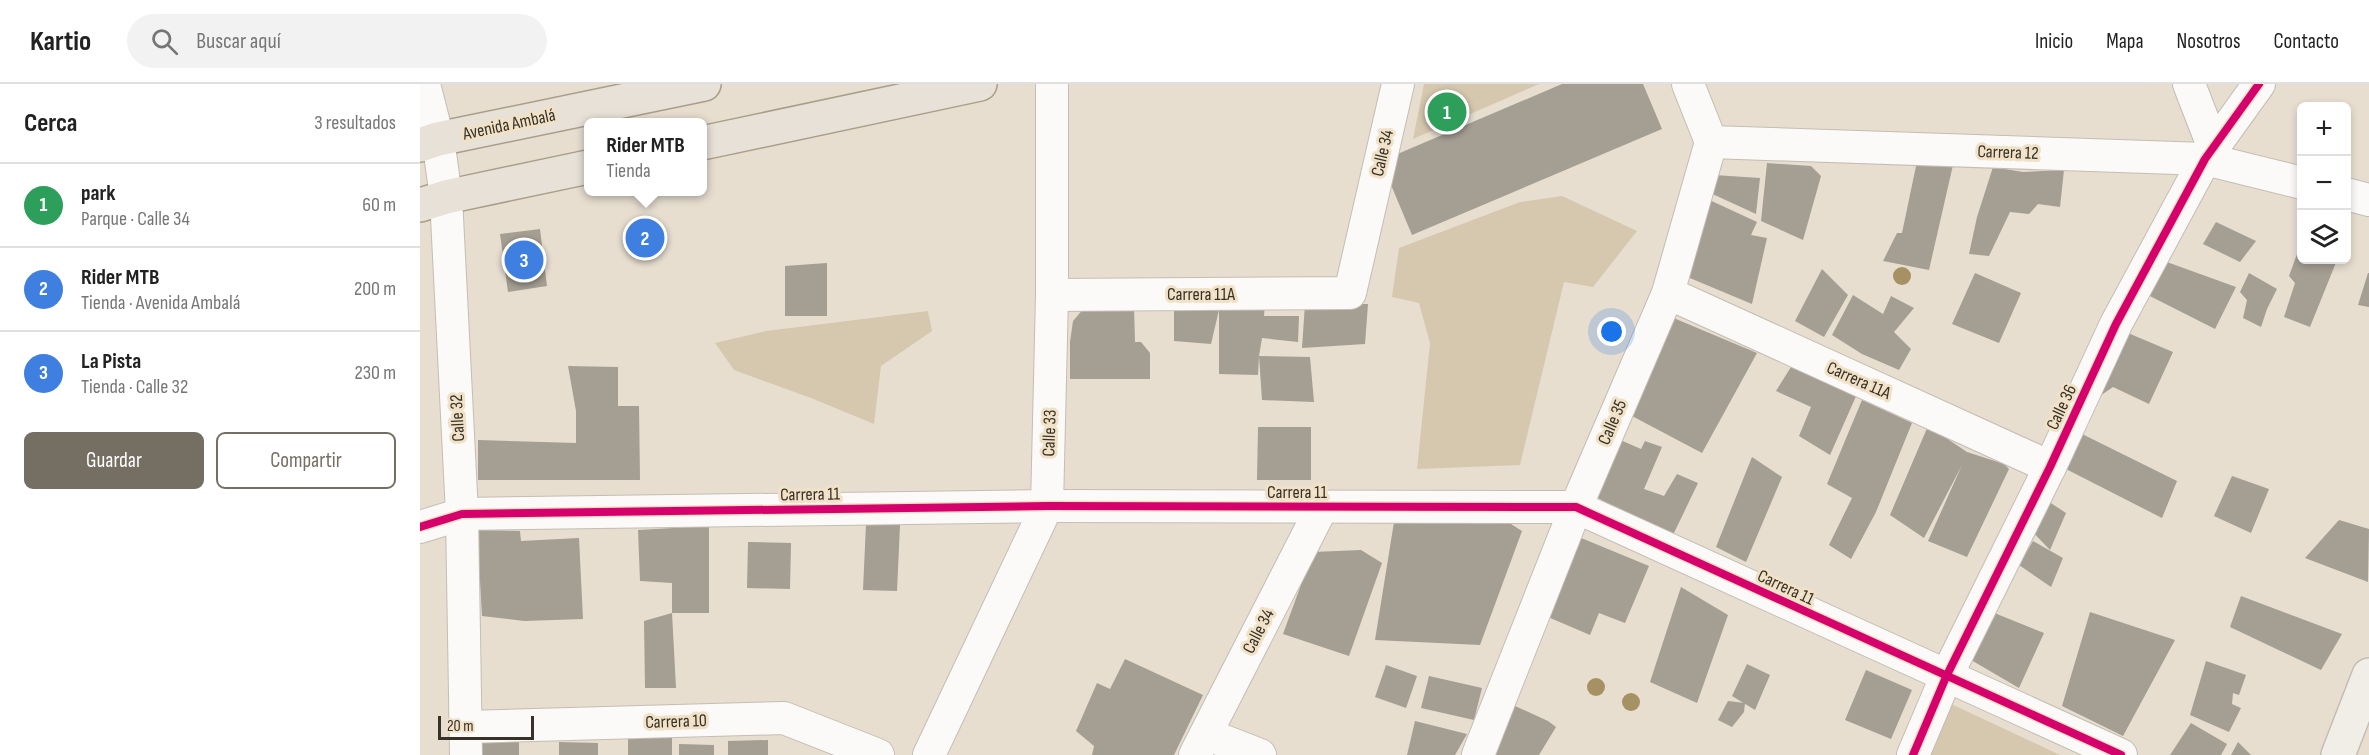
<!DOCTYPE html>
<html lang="es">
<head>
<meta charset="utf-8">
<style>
  :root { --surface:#fff; --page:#f2f2f2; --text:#222; --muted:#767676; --line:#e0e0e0; --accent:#756e62 }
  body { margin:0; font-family:"Sofia Sans Condensed",sans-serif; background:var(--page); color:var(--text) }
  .controls { position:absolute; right:18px; top:18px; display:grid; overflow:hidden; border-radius:9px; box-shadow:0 3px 9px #0003 }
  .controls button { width:54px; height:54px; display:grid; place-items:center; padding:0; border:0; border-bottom:2px solid var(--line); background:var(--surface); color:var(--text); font:30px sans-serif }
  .scale { position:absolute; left:18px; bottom:15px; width:96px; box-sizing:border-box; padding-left:6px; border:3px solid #373127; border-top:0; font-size:16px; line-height:21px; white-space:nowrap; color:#373127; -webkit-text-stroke:4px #f0e1c7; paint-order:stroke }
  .you { position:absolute; left:1192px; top:248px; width:21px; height:21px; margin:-15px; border:4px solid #fff; border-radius:50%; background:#1a73e8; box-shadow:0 0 0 9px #1a73e833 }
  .badge { display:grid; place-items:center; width:39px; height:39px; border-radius:50%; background:var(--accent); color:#fff; font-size:20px; font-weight:700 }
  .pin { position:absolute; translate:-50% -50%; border:3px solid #fff; box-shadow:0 2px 6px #0006 }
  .popup { position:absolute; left:164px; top:34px; width:123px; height:78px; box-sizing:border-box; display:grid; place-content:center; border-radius:9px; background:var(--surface); filter:drop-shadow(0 2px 4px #0005); font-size:20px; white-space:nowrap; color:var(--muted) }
  .popup b { font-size:22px; color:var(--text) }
  .popup::after { content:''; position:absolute; left:50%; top:100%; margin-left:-12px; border:12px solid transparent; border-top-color:var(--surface) }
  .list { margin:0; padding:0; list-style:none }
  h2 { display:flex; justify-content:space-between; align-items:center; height:78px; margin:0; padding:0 24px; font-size:26px }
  h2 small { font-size:20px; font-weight:400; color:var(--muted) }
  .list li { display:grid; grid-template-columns:39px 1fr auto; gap:18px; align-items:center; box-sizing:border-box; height:84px; padding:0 24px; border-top:2px solid var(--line) }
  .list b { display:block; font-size:22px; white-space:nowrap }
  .list p { margin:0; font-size:20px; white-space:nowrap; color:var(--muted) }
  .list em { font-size:20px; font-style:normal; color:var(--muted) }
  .actions { display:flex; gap:12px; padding:18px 24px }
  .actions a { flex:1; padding:14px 0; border:2px solid var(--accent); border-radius:9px; text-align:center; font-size:21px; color:var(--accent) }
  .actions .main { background:var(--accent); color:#fff }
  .icon { flex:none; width:33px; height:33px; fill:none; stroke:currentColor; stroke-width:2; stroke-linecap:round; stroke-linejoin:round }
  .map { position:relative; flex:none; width:1949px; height:671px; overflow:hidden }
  header { display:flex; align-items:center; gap:36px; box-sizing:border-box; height:84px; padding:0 30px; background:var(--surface); border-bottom:2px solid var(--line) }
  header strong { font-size:28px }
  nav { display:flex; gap:33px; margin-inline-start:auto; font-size:21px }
  .search { width:420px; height:54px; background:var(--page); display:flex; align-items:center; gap:15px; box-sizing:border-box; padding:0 21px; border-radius:33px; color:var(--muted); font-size:22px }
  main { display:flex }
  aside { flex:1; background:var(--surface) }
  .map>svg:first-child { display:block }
  .green { fill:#d6c8af }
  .building { fill:#a49e93 }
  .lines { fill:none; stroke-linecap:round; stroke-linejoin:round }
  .street-casing { stroke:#c4bdb3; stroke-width:34 }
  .secondary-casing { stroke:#c4bdb3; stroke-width:36 }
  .primary-casing { stroke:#a99e88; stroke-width:36 }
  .street { stroke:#fbfaf8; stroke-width:32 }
  .secondary { stroke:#f1eee8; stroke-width:33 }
  .primary { stroke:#e7e1d7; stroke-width:33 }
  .cycleway-casing { stroke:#f0e1c7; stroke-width:11 }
  .cycleway { stroke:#d6006c; stroke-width:8 }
  .tree { fill:#a69164 }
  .labels { text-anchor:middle; stroke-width:6; stroke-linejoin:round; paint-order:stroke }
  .street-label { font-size:18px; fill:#373127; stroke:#f0e1c7 }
</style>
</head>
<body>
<header>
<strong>Kartio</strong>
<div class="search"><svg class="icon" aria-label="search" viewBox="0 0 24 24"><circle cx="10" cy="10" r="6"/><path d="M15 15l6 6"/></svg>Buscar aquí</div>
<nav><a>Inicio</a><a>Mapa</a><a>Nosotros</a><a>Contacto</a></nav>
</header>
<main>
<aside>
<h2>Cerca<small>3 resultados</small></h2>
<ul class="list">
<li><span class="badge" style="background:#2e9e5b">1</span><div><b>park</b><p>Parque · Calle 34</p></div><em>60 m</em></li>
<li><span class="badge" style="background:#3f7fe0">2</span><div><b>Rider MTB</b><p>Tienda · Avenida Ambalá</p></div><em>200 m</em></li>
<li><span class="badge" style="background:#3f7fe0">3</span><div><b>La Pista</b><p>Tienda · Calle 32</p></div><em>230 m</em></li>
</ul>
<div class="actions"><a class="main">Guardar</a><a>Compartir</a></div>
</aside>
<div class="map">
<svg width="1949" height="671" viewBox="0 0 1949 671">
  <rect width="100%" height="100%" fill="#e7ded0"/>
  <g class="green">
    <path d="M1004,0H1119L993,55Z"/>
    <path d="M1142,112L1217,147L1173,203L1144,198L1100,381L997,385L1010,259L999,219L972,213L979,164L1100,118Z"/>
    <path d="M508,227L512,247L461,282L454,340L391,314L314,286L295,259L346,247Z"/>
    <path d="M1527,618L1640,671H1505Z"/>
  </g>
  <g class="building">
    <path d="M1142,0H1223L1242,45L992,151L961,77Z"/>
    <path d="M1347,79L1391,82L1401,92L1383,156L1341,137Z"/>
    <path d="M1533,81L1509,186L1463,177L1477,149H1482L1496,82Z"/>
    <path d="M1573,83L1603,88L1644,86L1640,123L1618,120L1609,130L1590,128L1569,172L1549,170L1557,133Z"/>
    <path d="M1294,91L1340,94L1336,130L1286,107Z"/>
    <path d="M1283,113L1337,138L1331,151L1347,154L1332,220L1265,192Z"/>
    <path d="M238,137L241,169L213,171L210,139Z"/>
    <path d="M1796,138L1836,157L1820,178L1783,160Z"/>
    <path d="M120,145L127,202L88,208L80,150Z"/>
    <path d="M1881,159L1882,176H1917L1890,243L1864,233L1875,199L1869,192Z"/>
    <path d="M1733,173L1816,203L1795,245L1718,206Z"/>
    <path d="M407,179V232H365V182Z"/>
    <path d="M1402,185L1428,211L1404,253L1375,237Z"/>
    <path d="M1555,189L1601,209L1579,259L1532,240Z"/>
    <path d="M1829,189L1857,205L1847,225L1841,243L1823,234L1827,216L1820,208Z"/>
    <path d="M1948,189H1949V223L1938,221Z"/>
    <path d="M1433,211L1463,230L1471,212L1494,224L1474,248L1491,265L1479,286L1442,270L1412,251Z"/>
    <path d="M845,219L844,232H879L878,258L842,254L839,272L890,273L894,318L842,316L839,272L838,291L799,290V220Z"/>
    <path d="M885,220H948L945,260L882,264Z"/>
    <path d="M714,222L715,258H721L730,269V295H650V258L653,237L665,223Z"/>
    <path d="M754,226H799L791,260L754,257Z"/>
    <path d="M1244,230L1337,269L1282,369L1212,332Z"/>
    <path d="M1708,249L1753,268L1729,320L1693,303L1677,314L1688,296L1692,283Z"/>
    <path d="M148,282L198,283V322H219L220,396H58V356L156,359V327Z"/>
    <path d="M1371,283L1437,310L1410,371L1379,352L1391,323L1356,307Z"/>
    <path d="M1442,316L1492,339L1456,428L1431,475L1409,461L1432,414L1407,400Z"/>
    <path d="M1508,342L1547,368L1584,380L1589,385L1547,473L1508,457L1542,381L1504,454L1470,431Z"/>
    <path d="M838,343H891V396H837Z"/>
    <path d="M1658,348L1757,397L1742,434L1644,384Z"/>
    <path d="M1198,355L1221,365L1225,357L1242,363L1224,405L1244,412L1257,390L1278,399L1253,451L1211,435L1172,410Z"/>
    <path d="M1332,373L1362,393L1326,478L1296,463Z"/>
    <path d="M1812,392L1849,405L1831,449L1794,432Z"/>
    <path d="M1620,412L1646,429L1630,466L1609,444Z"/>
    <path d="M1083,435L1102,447L1060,561L955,556L974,438Z"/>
    <path d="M1919,436L1949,445L1948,498L1885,474Z"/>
    <path d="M446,440L480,441L477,507L443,506Z"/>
    <path d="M289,442V529H252V499L220,497L218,446Z"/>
    <path d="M57,446L100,447L101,457L159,454L163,535L104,537L62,532Z"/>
    <path d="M1154,451L1229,482L1205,539L1179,529L1170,551L1121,530Z"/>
    <path d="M1613,457L1643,474L1631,503L1599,481Z"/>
    <path d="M328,458L371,459L370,505L327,504Z"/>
    <path d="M941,466L962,479L929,572L863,550L893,468Z"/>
    <path d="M1261,503L1308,531L1277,619L1230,598Z"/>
    <path d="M1821,512L1922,550L1901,586L1810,543Z"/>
    <path d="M1562,524L1624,549L1599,604L1546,573Z"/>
    <path d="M1670,528L1755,556L1703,652L1642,622Z"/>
    <path d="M252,529L256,604H225L224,537Z"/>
    <path d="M705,575L783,611L754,671H672L674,662L656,647L677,599L690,605Z"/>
    <path d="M1786,577L1826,591L1819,611L1813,609L1812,620L1821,624L1809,648L1770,631Z"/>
    <path d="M1327,580L1350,591L1335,626L1312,612Z"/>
    <path d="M966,581L997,592L986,624L955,613Z"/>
    <path d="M1446,586L1492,606L1471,655L1425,636Z"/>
    <path d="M1009,592L1062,604L1054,636L1001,624Z"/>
    <path d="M1082,616L1128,637L1136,643L1119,671H1059Z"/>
    <path d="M1308,617L1325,619L1324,628L1312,643L1298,636Z"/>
    <path d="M995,637L1047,650L1035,671H987Z"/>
    <path d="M1771,639L1807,660L1801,671H1750Z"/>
    <rect x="208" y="650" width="44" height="21"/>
    <path d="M58,655L99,656V671H57Z"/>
    <path d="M348,656V671H308V657Z"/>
    <path d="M139,658L178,659V671H139Z"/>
    <path d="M1818,658L1831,671H1811Z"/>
    <path d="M259,660L294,661V671H259Z"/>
  </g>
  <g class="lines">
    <g class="street-casing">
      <g id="street">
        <path d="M4,0L18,55L26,113L42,430L46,671"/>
        <path d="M1769,0L1793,62"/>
        <path d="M1291,58L1785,75L1882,99"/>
        <path d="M1926,110L1949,116"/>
        <path d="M1248,209L1630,383"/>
        <path d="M632,211L930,209L978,0"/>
        <path d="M0,443L42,430L627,422L1156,423L1701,671"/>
        <path d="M47,643L364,634L458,671"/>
        <path d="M786,650L840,671"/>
        <path d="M509,671L627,422L632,211V0"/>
        <path d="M775,671L902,423"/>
        <path d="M1058,671L1156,423L1248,209L1291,58L1268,0"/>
        <path d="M1493,671L1526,593L1630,383L1696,240L1785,75L1839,0"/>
      </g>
    </g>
    <g class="secondary-casing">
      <path id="secondary" d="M1918,671L1949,591"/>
    </g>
    <g class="primary-casing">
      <g id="primary">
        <path d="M282,59L560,0"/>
        <path d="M0,61L18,55L284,0"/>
        <path d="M0,121L26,113L168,83"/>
      </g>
    </g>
    <use href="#street" class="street"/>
    <use href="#secondary" class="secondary"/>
    <use href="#primary" class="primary"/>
    <g class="cycleway-casing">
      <g id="cycleway">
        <path d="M0,443L42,430L627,422L1156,423L1701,671"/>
        <path d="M1493,671L1526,593L1630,383L1696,240L1785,75L1839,0"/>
      </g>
    </g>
    <use href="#cycleway" class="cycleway"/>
  </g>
  <g class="tree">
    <circle cx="1482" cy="192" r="9"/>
    <circle cx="1176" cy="603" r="9"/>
    <circle cx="1211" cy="618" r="9"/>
  </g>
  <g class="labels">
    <g class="street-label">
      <text transform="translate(89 40) rotate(-12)" y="6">Avenida Ambalá</text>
      <text transform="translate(1588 68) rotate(2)" y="6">Carrera 12</text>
      <text transform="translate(962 69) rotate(-77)" y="6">Calle 34</text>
      <text x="781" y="216">Carrera 11A</text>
      <text transform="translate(1439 296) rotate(24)" y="6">Carrera 11A</text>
      <text transform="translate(1641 323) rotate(-65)" y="6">Calle 36</text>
      <text transform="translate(37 334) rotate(-93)" y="6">Calle 32</text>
      <text transform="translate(1192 338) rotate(-67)" y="6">Calle 35</text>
      <text transform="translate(629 349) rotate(-88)" y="6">Calle 33</text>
      <text x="877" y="414">Carrera 11</text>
      <text transform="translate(390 410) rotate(-1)" y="6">Carrera 11</text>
      <text transform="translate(1366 503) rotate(25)" y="6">Carrera 11</text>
      <text transform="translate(838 547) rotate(-63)" y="6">Calle 34</text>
      <text transform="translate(256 637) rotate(-2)" y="6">Carrera 10</text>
    </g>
  </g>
</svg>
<div class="controls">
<button>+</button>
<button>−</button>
<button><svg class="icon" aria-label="layers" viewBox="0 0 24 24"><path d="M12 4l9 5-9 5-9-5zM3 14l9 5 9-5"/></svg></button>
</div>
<div class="scale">20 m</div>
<div class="you"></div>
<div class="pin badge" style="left:1027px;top:28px;background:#2e9e5b">1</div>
<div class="pin badge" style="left:225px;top:154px;background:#3f7fe0">2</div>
<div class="popup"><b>Rider MTB</b>Tienda</div>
<div class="pin badge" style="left:104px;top:176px;background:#3f7fe0">3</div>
</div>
</main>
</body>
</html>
